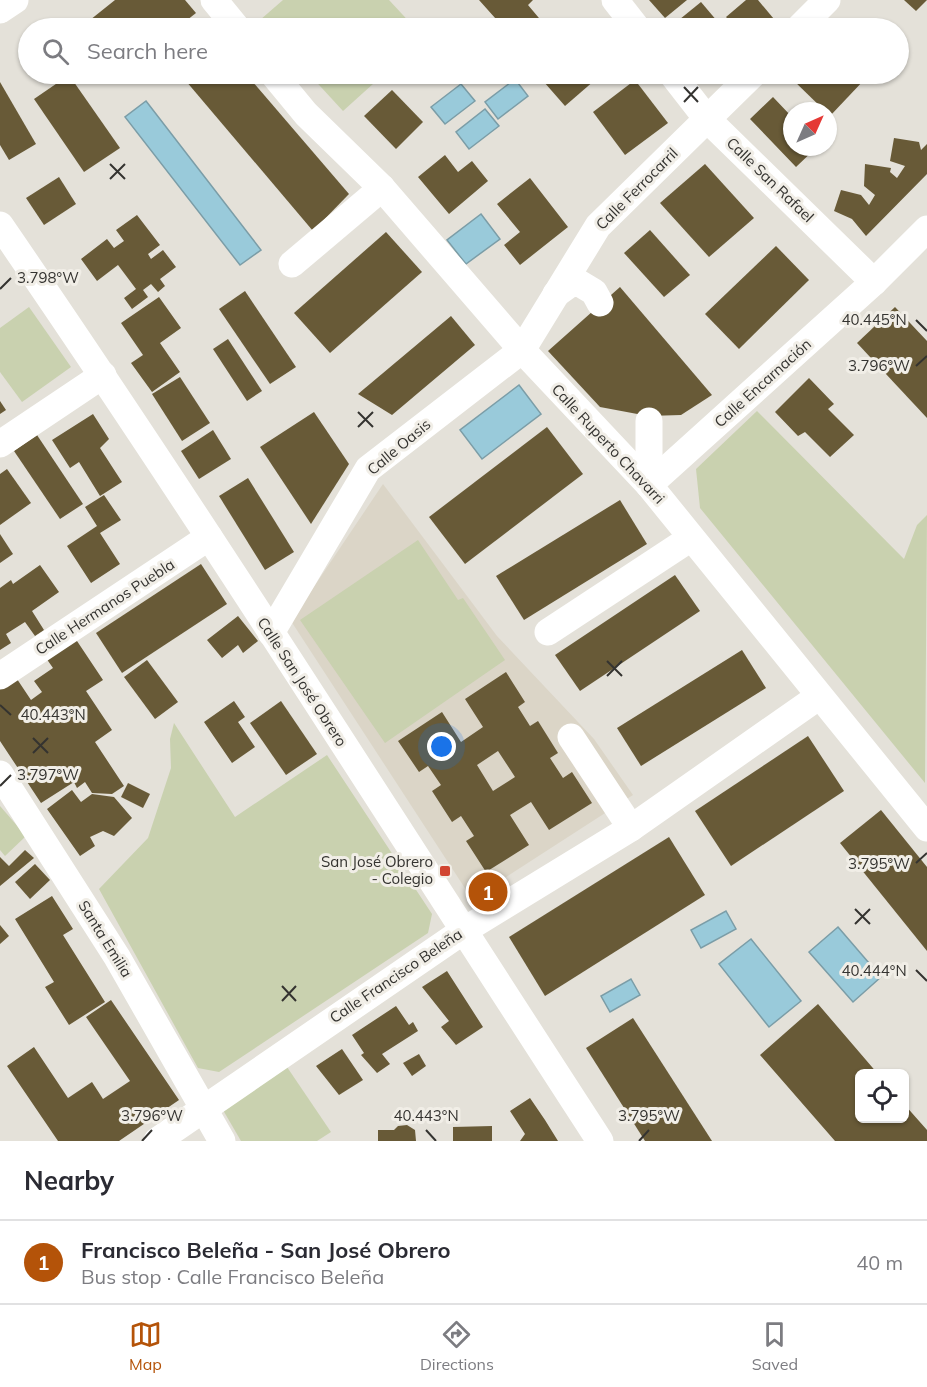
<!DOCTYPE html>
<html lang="en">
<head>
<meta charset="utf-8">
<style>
  :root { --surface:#fff; --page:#f7f7f7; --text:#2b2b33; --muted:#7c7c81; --line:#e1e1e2; --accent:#b45309 }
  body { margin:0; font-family:Mulish,sans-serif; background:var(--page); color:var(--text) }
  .controls { position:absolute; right:18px; bottom:18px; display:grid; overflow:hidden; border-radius:9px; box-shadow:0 2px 4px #0004 }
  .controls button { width:54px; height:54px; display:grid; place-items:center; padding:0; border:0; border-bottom:2px solid var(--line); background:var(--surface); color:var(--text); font:30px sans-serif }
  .compass { position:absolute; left:783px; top:102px; width:54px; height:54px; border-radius:50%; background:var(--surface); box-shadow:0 2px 4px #0004; rotate:45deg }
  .you { position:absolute; left:442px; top:747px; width:21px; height:21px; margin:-15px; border:4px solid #fff; border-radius:50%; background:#1a73e8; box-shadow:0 0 0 9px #1a73e833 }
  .badge { display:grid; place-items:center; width:39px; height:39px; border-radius:50%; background:var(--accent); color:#fff; font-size:20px; font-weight:700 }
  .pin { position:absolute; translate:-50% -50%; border:3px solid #fff; box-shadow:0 2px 6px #0006 }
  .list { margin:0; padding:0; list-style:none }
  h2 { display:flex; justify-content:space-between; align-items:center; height:78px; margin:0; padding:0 24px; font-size:26px }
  h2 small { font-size:20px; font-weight:400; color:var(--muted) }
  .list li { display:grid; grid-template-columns:39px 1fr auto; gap:18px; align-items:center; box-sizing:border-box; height:84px; padding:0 24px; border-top:2px solid var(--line) }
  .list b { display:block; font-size:22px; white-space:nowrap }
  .list p { margin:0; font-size:20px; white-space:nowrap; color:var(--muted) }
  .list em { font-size:20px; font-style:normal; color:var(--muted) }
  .icon { flex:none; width:33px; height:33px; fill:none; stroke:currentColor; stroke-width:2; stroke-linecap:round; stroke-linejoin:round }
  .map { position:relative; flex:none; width:927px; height:1141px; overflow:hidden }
  .search { position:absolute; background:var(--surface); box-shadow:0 2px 4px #0004; left:18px; right:18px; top:18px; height:66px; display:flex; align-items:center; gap:15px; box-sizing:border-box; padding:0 21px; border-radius:33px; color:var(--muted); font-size:22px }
  .sheet { height:162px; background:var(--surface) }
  nav { display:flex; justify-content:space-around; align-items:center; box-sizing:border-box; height:84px; border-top:2px solid var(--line); background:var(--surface); font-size:16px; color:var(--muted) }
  nav a { display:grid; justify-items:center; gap:3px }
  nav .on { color:var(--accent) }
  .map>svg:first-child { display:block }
  .built { fill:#dbd5c7 }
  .green { fill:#c9d1af }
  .water { fill:#99cada; stroke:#7b9da7; stroke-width:1.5 }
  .building { fill:#685a37; fill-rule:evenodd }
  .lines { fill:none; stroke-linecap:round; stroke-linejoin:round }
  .minor { stroke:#fff; stroke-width:27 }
  .ticks { fill:none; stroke:#343330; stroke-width:2 }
  .poi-dot { fill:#d14531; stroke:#f1eee7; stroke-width:2 }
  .labels { text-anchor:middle; stroke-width:6; stroke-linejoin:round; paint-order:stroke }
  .street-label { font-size:15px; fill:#343330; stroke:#f1eee7 }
  .poi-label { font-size:15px; fill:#343330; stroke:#f1eee7; text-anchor:end }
  .ticks-label { font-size:15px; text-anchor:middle; fill:#343330; stroke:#f1eee7; stroke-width:6; stroke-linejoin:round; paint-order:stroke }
</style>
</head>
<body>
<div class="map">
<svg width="927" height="1141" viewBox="0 0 927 1141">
  <rect width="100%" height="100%" fill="#e4e1d9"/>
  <path class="built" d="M383,484L497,636L594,739L633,795L472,899L291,621Z"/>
  <g class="green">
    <path d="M283,0H389L415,28H268L260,20Z"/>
    <path d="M309,74H384L343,111Z"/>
    <path d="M29,307L71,367L22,402L0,372V328Z"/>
    <path d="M757,411L904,559L917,525L927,515L925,783L700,508L696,469Z"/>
    <path d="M418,540L458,600L463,598L505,660L385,743L300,620Z"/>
    <path d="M174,723L235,817L327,755L432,914L428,933L219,1072L198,1068L99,889L148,838L171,768L170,739Z"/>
    <path d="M0,806L26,836L5,856L0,850Z"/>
    <path d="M287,1067L331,1132L317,1141H241L223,1110Z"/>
  </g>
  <g class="water">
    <path d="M515,79L528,96L498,119L485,102Z"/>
    <path d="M461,84L475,101L445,124L431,107Z"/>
    <path d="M146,101L261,250L240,265L125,117Z"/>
    <path d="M485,109L499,126L469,149L456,132Z"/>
    <path d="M481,214L500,239L466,264L447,240Z"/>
    <path d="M519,385L541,414L482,459L460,430Z"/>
    <path d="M726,911L736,929L701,948L691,930Z"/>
    <path d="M838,927L881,977L853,1002L809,952Z"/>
    <path d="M751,939L801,1001L769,1027L719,964Z"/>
    <path d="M631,979L640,995L610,1012L601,996Z"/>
  </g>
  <g class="building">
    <path d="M115,0H185L196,13L177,28H80Z"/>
    <path d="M479,0H533L528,5L544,24L539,28H504Z"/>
    <path d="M649,0H687L665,18Z"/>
    <path d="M746,0H758L779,25L776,28H736L726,17Z"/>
    <path d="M904,0H927L916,11Z"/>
    <path d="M701,2L723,28H669Z"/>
    <path d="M109,74H121L113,79Z"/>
    <path d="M180,74H246L349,194L313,231Z"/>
    <path d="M537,74H590L595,80L565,106Z"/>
    <path d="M796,74H859L865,79L830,116L791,78Z"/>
    <path d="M69,75L120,148L84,172L34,99Z"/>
    <path d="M635,80L668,123L625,155L593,112Z"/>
    <path d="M0,82L36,144L9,160L0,145Z"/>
    <path d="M392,90L423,122L396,149L364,116Z"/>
    <path d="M773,97L792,117V147H817L796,167L750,119Z"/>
    <path d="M894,138L919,142L921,150L927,144V174L866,236L852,219L834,211L841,190L861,195L869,205L875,195L864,186L865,164L891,168L890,172L897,178L905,166L890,161Z"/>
    <path d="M445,155L458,172L472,161L488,181L449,214L418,177Z"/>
    <path d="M705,164L754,218L709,257L660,203Z"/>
    <path d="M59,177L76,204L44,225L26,198Z"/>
    <path d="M530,178L568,227L520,265L504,245L520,232L497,204Z"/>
    <path d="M137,215L160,245L148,254L151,259L163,250L176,267L160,279L165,286L158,292L151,284L143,290L148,297L132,309L124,298L136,289L118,265L97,281L81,259L107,239L114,248L124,241L116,230Z"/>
    <path d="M650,230L690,275L664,297L624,253Z"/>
    <path d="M386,232L422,272L330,353L294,313Z"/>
    <path d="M776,246L809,280L739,349L705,314Z"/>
    <path d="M620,287L712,395L681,415L648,416L600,407L548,351Z"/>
    <path d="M245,291L296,367L270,384L219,309Z"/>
    <path d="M159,297L181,328L160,343L180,372L152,392L131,363L143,355L121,323Z"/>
    <path d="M895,307L927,341V418L857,343Z"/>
    <path d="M451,316L475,345L392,415L358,394Z"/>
    <path d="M228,339L262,391L247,401L213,349Z"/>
    <path d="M180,377L210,423L182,441L152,394Z"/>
    <path d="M809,378L834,404L828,409L854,435L830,457L805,432L798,436L775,412Z"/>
    <path d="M0,401L6,410L0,414Z"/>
    <path d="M314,412L349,464L311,524L260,447Z"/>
    <path d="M93,414L109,439L100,448L122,482L100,496L79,462L70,468L52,440Z"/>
    <path d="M547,427L583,474L465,564L429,517Z"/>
    <path d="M213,430L231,459L199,479L181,451Z"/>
    <path d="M37,435L83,504L60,519L14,451Z"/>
    <path d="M7,469L31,503L0,525V474Z"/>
    <path d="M248,478L294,552L265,570L219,496Z"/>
    <path d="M104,495L121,520L100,533L120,564L91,583L67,546L97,526L85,507Z"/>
    <path d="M620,500L647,544L524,620L496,576Z"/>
    <path d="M0,534L13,554L0,563Z"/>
    <path d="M201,564L227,604L122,673L96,633Z"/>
    <path d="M40,565L59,592L32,611L44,630L35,636L25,622L6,634L11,643L0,650V588L11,580L13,584Z"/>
    <path d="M675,575L700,611L580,691L555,655Z"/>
    <path d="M238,616L258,641L243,653L238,645L222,658L207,640Z"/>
    <path d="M75,638L103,680L86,691L112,730L95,742L124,786L112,794L92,793L85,782L77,788L74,782L41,803L0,741V686L15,676L31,700L42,692L34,681L53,668L46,658Z"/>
    <path d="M742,650L766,688L641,766L617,728Z"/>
    <path d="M147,660L178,702L155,719L124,677Z"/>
    <path d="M506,672L525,702L518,707L530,726L538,721L558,753L550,758L563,778L572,772L592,803L549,830L531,802L510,815L529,845L486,872L466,841L474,836L461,816L452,822L432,791L441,785L428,766L419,772L398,741L442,712L461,742L483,727L465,699ZM498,751L515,777L493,791L477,765Z"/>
    <path d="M234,701L245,717L238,722L255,747L232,763L204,722Z"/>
    <path d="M281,701L317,754L286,775L250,723Z"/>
    <path d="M808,736L844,791L731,866L695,811Z"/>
    <path d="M128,783L150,794L143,808L121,797Z"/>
    <path d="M72,790L81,802L92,794L114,797L132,818L114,836L103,831L90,837L95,846L80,856L47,809Z"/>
    <path d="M881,810L927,867V951L840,843Z"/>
    <path d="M669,837L705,895L545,996L509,937Z"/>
    <path d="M25,850L34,858L0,886V857L9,866Z"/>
    <path d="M35,864L50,880L30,899L15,882Z"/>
    <path d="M52,896L73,929L63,935L105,1002L69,1025L45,987L54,982L15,919Z"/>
    <path d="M0,925L9,936L0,944Z"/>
    <path d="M447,971L483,1027L456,1045L441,1027L449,1021L422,987Z"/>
    <path d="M111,1000L179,1100L119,1141H58L7,1066L34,1047L68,1098L92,1082L103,1099L130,1081L86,1017Z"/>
    <path d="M818,1004L878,1074H860V1118H904V1104L927,1130V1141H835L760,1055Z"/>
    <path d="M396,1006L409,1025L413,1022L418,1031L382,1054L390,1064L377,1073L361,1055L364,1053L352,1035Z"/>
    <path d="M633,1018L712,1141H645L586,1048Z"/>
    <path d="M342,1049L363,1080L339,1095L316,1066Z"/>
    <path d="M419,1054L426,1066L412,1076L403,1063Z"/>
    <path d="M530,1098L545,1120L558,1141H520L525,1134L510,1111Z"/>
    <path d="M407,1125L415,1130L416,1141H378V1130H394L398,1126Z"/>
    <path d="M492,1126V1141H453V1127Z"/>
  </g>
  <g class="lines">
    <g class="minor">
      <path d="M214,0L237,28"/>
      <path d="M615,0L637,28"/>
      <path d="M0,10L15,0"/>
      <path d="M799,28L827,0"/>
      <path d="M273,74L306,114L382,188L522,350L649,485L927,828"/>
      <path d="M672,74L707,119L874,282"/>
      <path d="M0,225C207,526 401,835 600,1141"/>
      <path d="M292,264L382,188"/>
      <path d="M556,294L570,284L579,283L594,292L600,303"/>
      <path d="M649,421V485"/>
      <path d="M0,444L103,375"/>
      <path d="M649,485L874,282L927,229"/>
      <path d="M548,632L691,538"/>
      <path d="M271,633L368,469L522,350L598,226L753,74"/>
      <path d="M0,676L209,537"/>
      <path d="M571,737L631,828"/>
      <path d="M0,774L117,957L222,1141"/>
      <path d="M157,1141L463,931L631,828L818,697"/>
    </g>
  </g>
  <path class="ticks" d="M684,87L698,102M684,102L698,87M110,164L125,179M110,179L125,164M0,289L11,278M916,320L927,331M916,366L927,356M358,412L373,427M358,427L373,412M607,661L622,676M607,676L622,661M0,705L11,715M33,738L48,753M33,753L48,738M0,786L11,775M916,863L927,853M855,909L870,924M855,924L870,909M916,970L927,981M282,986L296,1001M282,1001L296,986M426,1130L436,1141M142,1141L152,1130M639,1141L649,1130"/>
  <rect class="poi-dot" x="439" y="865" width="12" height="12" rx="3"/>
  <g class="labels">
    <g class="street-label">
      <text transform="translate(770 180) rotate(44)" y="5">Calle San Rafael</text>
      <text transform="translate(637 189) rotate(-45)" y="5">Calle Ferrocarril</text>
      <text transform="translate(763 383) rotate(-42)" y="5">Calle Encarnación</text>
      <text transform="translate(608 444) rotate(47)" y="5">Calle Ruperto Chavarri</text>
      <text transform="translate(399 447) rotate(-40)" y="5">Calle Oasis</text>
      <text transform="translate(105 607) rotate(-33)" y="5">Calle Hermanos Puebla</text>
      <text transform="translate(302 682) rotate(57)" y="5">Calle San José Obrero</text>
      <text transform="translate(105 939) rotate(58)" y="5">Santa Emilia</text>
      <text transform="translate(396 976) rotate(-34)" y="5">Calle Francisco Beleña</text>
    </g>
    <g class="poi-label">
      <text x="433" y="867">San José Obrero<tspan x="433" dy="17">- Colegio</tspan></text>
    </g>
  </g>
  <g class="ticks-label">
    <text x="48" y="283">3.798°W</text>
    <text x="874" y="325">40.445°N</text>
    <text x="879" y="371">3.796°W</text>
    <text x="53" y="720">40.443°N</text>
    <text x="48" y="780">3.797°W</text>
    <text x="879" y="869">3.795°W</text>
    <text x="874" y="976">40.444°N</text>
    <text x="152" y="1121">3.796°W</text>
    <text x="426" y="1121">40.443°N</text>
    <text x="649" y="1121">3.795°W</text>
  </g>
</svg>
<div class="controls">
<button><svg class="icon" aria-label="locate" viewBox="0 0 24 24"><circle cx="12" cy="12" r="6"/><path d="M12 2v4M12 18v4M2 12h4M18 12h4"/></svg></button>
</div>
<svg class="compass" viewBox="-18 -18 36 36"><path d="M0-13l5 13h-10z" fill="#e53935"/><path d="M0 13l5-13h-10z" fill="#7c7c81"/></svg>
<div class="you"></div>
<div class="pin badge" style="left:488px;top:892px">1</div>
<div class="search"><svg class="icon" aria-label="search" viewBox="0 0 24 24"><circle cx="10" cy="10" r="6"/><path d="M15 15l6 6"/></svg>Search here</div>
</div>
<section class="sheet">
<h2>Nearby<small></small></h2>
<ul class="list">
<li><span class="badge">1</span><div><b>Francisco Beleña - San José Obrero</b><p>Bus stop · Calle Francisco Beleña</p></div><em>40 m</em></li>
</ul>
</section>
<nav>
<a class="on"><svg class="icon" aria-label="map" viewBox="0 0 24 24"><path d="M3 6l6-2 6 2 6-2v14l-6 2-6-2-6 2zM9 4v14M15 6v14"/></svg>Map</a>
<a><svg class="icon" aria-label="directions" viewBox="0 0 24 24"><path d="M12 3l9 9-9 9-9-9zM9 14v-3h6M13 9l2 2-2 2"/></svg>Directions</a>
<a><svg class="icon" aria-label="saved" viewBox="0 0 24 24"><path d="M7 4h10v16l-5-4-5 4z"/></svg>Saved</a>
</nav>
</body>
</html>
